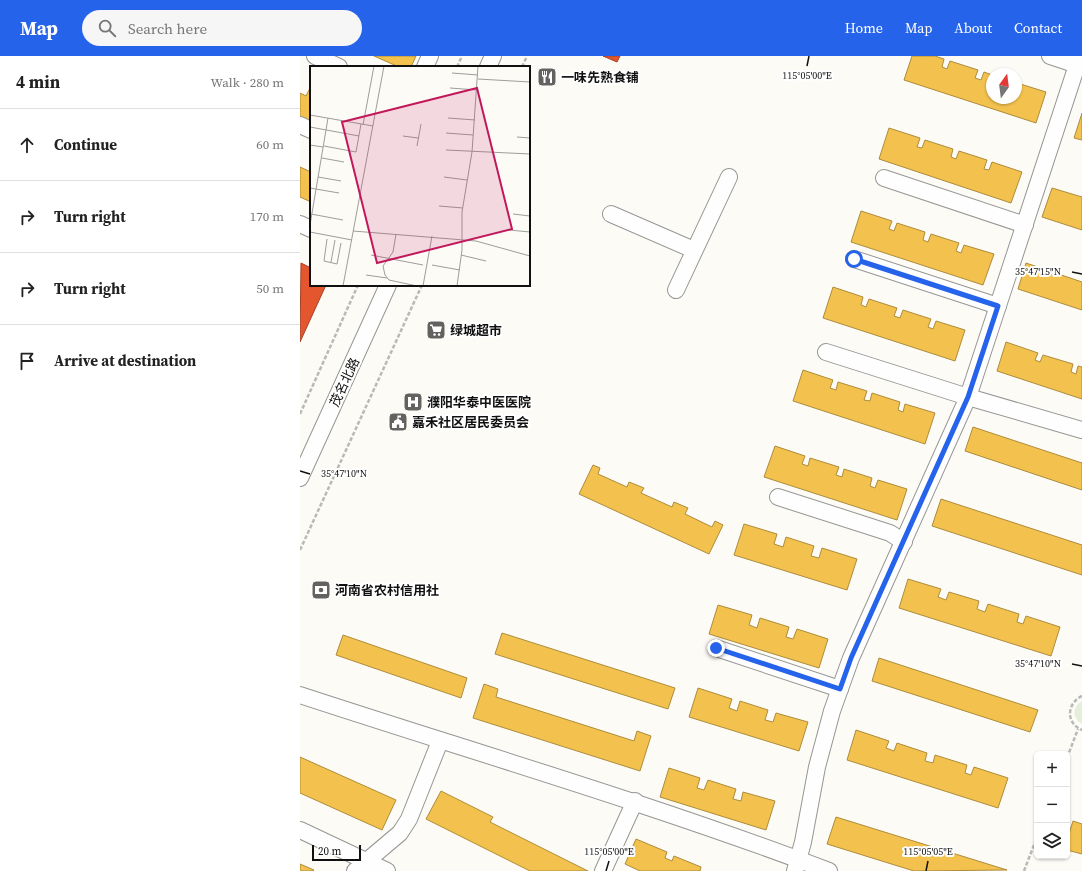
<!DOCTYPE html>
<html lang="en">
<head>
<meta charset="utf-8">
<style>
  :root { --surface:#fff; --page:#f6f6f6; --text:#222; --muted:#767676; --line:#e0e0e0; --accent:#2563eb }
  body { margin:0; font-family:"Source Serif 4","Noto Sans SC",serif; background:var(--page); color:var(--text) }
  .controls { position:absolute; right:12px; bottom:12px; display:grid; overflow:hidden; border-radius:6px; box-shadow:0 1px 3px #0004 }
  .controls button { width:36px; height:36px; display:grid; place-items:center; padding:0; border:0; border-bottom:1px solid var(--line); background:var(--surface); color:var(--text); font:20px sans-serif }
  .compass { position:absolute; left:686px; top:12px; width:36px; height:36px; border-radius:50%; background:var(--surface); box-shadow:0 1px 3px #0004; rotate:14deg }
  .scale { position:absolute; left:12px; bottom:10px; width:49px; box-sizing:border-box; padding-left:4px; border:2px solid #101010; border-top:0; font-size:11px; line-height:14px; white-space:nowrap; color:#101010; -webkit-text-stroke:3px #fff; paint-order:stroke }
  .stop { position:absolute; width:12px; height:12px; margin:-9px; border:3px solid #2563eb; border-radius:50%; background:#fff }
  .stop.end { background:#2563eb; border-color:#fff; box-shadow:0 1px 4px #0008 }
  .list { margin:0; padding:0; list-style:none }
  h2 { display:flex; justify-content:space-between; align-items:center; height:52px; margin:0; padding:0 16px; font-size:17px }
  h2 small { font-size:13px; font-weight:400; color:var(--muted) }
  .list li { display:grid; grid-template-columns:26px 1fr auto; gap:12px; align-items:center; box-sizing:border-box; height:72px; padding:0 16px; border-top:1px solid var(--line) }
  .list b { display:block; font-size:15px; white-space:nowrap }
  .list em { font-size:13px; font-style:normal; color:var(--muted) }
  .icon { flex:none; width:22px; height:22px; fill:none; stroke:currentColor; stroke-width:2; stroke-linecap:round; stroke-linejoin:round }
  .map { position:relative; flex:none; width:782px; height:815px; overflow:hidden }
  header { display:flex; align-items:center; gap:24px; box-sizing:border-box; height:56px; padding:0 20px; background:var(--accent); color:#fff }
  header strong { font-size:19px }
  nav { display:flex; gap:22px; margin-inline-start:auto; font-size:14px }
  .search { width:280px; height:36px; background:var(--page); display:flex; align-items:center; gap:10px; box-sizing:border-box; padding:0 14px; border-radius:22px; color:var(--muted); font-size:15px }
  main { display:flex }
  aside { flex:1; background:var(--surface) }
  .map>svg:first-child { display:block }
  .green { fill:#e3efd8 }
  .homes { fill:#f2c14e; stroke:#ae8c3b }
  .shops { fill:#e4572e; stroke:#a44225 }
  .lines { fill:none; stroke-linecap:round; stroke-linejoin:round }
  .minor-casing { stroke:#969694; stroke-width:18 }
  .path { stroke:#b9b9b8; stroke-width:2.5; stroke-dasharray:4 2; stroke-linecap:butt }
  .minor { stroke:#fffefe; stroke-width:16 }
  .route { stroke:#2563eb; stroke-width:5 }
  .ticks { fill:none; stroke:#101010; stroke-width:1.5 }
  .labels { text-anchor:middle; stroke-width:4; stroke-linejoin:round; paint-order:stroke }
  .poi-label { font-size:13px; font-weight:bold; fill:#101010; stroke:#fff; text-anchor:start }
  .street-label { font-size:13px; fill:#101010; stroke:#fff }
  .inset-road { fill:none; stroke:#9e9d9a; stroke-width:1 }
  .view { fill:#c2185b; fill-opacity:0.15; stroke:#c2185b; stroke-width:2 }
  .inset-edge { fill:none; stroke:#101010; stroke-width:2 }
  .ticks-label { font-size:10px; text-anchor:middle; fill:#101010; stroke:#fff; stroke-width:4; stroke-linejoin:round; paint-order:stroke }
</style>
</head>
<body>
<header>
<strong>Map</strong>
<div class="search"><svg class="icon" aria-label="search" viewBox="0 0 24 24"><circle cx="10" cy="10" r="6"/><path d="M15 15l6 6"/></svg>Search here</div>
<nav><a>Home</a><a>Map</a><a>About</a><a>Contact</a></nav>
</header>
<main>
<aside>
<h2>4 min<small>Walk · 280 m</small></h2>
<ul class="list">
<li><svg class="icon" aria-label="ahead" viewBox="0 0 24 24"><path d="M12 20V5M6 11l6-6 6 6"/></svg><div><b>Continue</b></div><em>60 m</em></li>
<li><svg class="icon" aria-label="right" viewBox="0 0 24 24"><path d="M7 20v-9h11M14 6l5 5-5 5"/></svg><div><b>Turn right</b></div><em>170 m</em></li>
<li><svg class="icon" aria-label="right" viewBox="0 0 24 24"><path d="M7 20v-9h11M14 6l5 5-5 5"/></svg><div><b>Turn right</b></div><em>50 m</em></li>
<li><svg class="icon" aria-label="arrive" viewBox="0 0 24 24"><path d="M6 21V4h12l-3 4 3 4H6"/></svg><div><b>Arrive at destination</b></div></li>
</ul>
</aside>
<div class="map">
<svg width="782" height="815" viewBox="0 0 782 815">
  <rect width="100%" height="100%" fill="#fcfbf6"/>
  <path class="green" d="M782,645V668C772,662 772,651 782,645Z"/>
  <g class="homes">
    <path d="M74,0H116L111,11H99Z"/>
    <path d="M612,0H635L644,3L642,11L647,13L650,5L678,14L675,22L681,24L684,16L692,19V42H716L717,27L746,36L736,67L604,24Z"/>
    <path d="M11,30V66L0,61V37L6,40Z"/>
    <path d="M782,57V84L774,82Z"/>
    <path d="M589,72L620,82L617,91L622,92L625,84L653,93L651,101L656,103L659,95L687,104L684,113L689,114L692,106L722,116L711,147L579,103Z"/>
    <path d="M0,111L11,116V146L0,141Z"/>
    <path d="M752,132L782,141V174L742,161Z"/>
    <path d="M561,155L592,165L589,173L594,175L597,167L625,176L623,184L628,186L631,178L659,187L656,195L661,197L664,189L694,198L683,229L551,186Z"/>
    <path d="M726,207L782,226V254L718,233Z"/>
    <path d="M533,231L563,241L561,249L566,251L569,243L597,252L594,260L600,262L603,254L631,263L628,271L633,273L636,265L665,274L655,305L523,262Z"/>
    <path d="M706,286L738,297L735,304L740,306L743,299L773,308L771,316L776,318L778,310L782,311V343L697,315Z"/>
    <path d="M503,314L533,324L530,332L536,334L538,326L567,335L564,344L570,345L572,337L600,346L598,354L603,356L605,348L635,357L625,388L493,345Z"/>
    <path d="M673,371L782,407V434L665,395Z"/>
    <path d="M475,390L505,400L502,408L508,410L510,402L539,411L536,419L542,421L544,413L572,422L570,430L575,432L578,424L607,433L597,464L464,421Z"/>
    <path d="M293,409L300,412L298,418L327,431L329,426L344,432L341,437L372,451L374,446L388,452L385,458L412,471L415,465L423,469L409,498L279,438Z"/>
    <path d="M641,443L782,489V519L632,470Z"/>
    <path d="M444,468L477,478L474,488L483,491L486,481L514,490L511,500L519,502L522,492L557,503L547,534L434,499Z"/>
    <path d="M608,523L641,533L638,541L646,544L649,536L679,545L677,553L685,556L688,548L719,558L717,566L723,568L726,560L760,571L751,600L599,552Z"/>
    <path d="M418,549L452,559L449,569L457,572L460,562L489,571L486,581L493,583L497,573L528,583L519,612L409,578Z"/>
    <path d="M202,577L375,632L368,653L195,598Z"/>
    <path d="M43,579L167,622L161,642L36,599Z"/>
    <path d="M579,602L738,654L730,676L572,625Z"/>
    <path d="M184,628L198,633L196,641L334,685L337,675L351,680L340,715L173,662Z"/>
    <path d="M398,632L432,643L429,652L437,655L440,645L468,654L465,664L473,666L476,657L508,666L499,695L389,661Z"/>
    <path d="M556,674L589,685L586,692L594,695L597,687L627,697L625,705L633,707L635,699L667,709L665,717L671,719L674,711L708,722L698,752L547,704Z"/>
    <path d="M0,701L96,744L82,774L0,737Z"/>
    <path d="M369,712L400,722L397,732L404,734L408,724L436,733L433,743L441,745L443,736L475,745L466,774L360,741Z"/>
    <path d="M141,735L193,761L190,766L288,815H230L126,763Z"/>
    <path d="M536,761L707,814L614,815L527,788Z"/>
    <path d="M773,765L782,768V798L767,794V784Z"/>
    <path d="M336,783L367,796L365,802L372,805L374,800L401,811L400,815H340L325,808Z"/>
    <path d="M0,808L14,814L13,815H0Z"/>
  </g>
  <g class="shops">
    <path d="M303,0H320L317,6Z"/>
    <path d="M1,207L11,212V229H26L0,286Z"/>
  </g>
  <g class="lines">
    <g class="minor-casing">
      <g id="minor">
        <path d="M15,0L39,11"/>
        <path d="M750,0L777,9"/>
        <path d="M125,11L130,0"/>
        <path d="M188,11L193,0"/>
        <path d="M0,69L11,74"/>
        <path d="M584,122L725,169"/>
        <path d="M311,158L394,194"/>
        <path d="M0,168L11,173"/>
        <path d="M554,203L698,250"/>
        <path d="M376,234L429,121"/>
        <path d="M526,296L668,341L782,374"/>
        <path d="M0,422L88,229"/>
        <path d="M478,441L590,477L604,486"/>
        <path d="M416,592L540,633"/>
        <path d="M0,639C177,697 355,749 529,815"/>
        <path d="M0,774L87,815"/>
        <path d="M55,815L100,777L109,763L140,685"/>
        <path d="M303,815L335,745"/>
        <path d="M495,815L503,786L517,711L532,655L551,602L668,341L780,0"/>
      </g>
    </g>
    <g class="path">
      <path d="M157,11L162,0"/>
      <path d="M222,11L227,0"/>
      <path d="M0,358L58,229"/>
      <path d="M0,494L122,229"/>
      <path d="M782,640C767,647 765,667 782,674"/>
      <path d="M767,702L778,673"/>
      <path d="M724,815L737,781"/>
    </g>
    <use href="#minor" class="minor"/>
  </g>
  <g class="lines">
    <path class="route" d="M416,592L540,633L551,602L668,341L698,250L554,203"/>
  </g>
  <path class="ticks" d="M507,10L509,0M772,216L782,218M0,415L10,418M772,608L782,610M306,815L309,805M626,815L628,805"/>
  <defs>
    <g id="restaurant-square" transform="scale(1)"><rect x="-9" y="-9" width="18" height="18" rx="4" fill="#636260" stroke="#fff"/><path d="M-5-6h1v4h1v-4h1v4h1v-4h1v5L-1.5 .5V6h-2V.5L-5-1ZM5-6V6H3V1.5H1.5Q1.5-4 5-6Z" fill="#fff"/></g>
    <g id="supermarket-square" transform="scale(1)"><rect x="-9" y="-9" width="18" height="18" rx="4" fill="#636260" stroke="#fff"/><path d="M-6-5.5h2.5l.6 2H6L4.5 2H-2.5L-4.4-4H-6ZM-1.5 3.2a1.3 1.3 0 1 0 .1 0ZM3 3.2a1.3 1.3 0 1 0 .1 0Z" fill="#fff"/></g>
    <g id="hospital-square" transform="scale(1)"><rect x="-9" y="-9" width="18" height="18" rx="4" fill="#636260" stroke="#fff"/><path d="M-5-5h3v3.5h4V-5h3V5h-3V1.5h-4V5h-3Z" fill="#fff"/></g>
    <g id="civic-square" transform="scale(1)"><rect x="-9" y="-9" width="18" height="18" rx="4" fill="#636260" stroke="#fff"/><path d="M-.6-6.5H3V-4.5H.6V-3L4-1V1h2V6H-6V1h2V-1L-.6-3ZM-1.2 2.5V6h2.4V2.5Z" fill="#fff"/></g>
    <g id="bank-square" transform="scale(1)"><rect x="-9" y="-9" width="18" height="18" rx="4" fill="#636260" stroke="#fff"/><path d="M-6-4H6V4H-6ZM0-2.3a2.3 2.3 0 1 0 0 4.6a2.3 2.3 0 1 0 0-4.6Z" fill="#fff"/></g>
  </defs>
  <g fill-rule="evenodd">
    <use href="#restaurant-square" x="247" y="21"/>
    <use href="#supermarket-square" x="136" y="274"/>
    <use href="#hospital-square" x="113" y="346"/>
    <use href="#civic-square" x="98" y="366"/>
    <use href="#bank-square" x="21" y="534"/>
  </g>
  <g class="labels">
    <g class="poi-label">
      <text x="261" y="26">一味先熟食铺</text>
      <text x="150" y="279">绿城超市</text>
      <text x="127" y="351">濮阳华泰中医医院</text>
      <text x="112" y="371">嘉禾社区居民委员会</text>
      <text x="35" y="539">河南省农村信用社</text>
    </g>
    <g class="street-label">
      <text transform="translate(44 326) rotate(-65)" y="5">茂名北路</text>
    </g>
  </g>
  <g transform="translate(10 10)">
    <rect width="220" height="220" fill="#fcfbf6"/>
    <path class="inset-road" d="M142,7L168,9M168,13L220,16M140,22L167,24M0,49L63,60M138,52L165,54M53,59L64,0M0,61L49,70M136,67L163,69M93,70L108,72M207,71L220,72M0,79L13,81M14,80L46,86L51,58M107,80L111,58M136,84L220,88M12,92L34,96M8,111L31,115M134,111L157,114M0,122L29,127M129,140L153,142M1,148L33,154M203,148L220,150M0,159L18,52M199,164L220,166M43,165L166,175L220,190M0,166L42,174M86,168L83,186L73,200L75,209L79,214L107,220M17,173L14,195L27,198L31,177M61,189L113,199M151,189L176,195M21,196L25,174M122,199L150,204M56,209L77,212M33,220L74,0M113,220L122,170M147,220L152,184V146L162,86L168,0"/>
    <path class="view" d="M167,22L202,163L67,197L32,56Z"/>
    <rect width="220" height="220" class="inset-edge"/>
  </g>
  <g class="ticks-label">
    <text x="507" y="23">115°05'00"E</text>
    <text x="738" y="219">35°47'15"N</text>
    <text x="44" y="421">35°47'10"N</text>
    <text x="738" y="611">35°47'10"N</text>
    <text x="309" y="799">115°05'00"E</text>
    <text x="628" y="799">115°05'05"E</text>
  </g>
</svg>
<div class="controls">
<button>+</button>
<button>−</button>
<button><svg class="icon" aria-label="layers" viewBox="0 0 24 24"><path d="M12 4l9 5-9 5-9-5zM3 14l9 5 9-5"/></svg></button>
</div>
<svg class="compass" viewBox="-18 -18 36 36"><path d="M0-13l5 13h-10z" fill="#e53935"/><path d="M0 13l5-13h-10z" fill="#767676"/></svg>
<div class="scale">20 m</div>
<div class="stop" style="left:554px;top:203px"></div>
<div class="stop end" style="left:416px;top:592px"></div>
</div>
</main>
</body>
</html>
